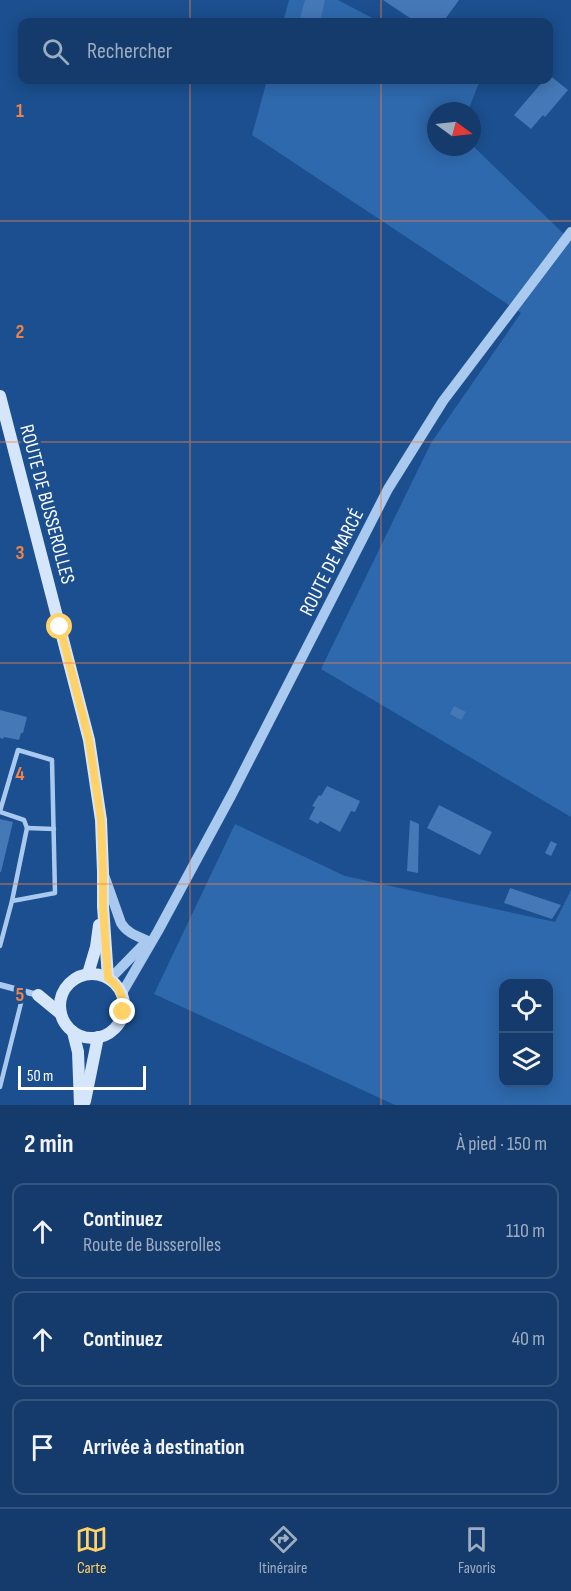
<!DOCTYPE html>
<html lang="fr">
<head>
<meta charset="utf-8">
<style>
  :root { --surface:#143b6b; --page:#214673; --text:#f1f3f6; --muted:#9dadc1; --line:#33557e; --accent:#ffd166 }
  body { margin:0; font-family:"Sofia Sans Condensed",sans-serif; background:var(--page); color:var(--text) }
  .controls { position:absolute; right:18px; bottom:18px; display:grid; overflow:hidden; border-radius:12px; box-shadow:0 3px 15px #0003 }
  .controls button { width:54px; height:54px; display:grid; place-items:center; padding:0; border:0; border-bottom:2px solid var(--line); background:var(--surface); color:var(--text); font:30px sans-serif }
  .compass { position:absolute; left:427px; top:102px; width:54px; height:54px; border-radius:50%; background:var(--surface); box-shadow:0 3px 15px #0003; rotate:105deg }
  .scale { position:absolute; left:18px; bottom:15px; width:128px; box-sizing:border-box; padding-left:6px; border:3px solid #fff; border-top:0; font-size:16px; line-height:21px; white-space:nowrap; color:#fff; -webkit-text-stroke:4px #1b4f8f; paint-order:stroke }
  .stop { position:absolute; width:18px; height:18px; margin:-14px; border:4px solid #ffd166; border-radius:50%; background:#fff }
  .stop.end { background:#ffd166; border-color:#fff; box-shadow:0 2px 6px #0008 }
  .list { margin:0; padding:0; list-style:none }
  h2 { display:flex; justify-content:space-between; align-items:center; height:78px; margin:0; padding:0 24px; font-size:26px }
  h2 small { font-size:20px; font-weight:400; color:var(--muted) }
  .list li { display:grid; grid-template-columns:39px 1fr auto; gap:18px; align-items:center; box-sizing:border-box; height:96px; margin:0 12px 12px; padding:0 12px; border:2px solid var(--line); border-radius:12px }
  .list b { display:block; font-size:22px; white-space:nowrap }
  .list p { margin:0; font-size:20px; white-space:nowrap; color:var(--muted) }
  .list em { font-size:20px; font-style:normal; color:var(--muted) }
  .icon { flex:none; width:33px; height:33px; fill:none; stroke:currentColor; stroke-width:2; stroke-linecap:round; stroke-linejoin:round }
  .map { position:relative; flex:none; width:571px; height:1105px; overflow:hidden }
  .search { position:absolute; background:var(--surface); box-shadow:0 3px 15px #0003; left:18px; right:18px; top:18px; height:66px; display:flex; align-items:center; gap:15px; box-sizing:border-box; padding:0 21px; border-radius:12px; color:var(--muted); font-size:22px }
  .sheet { height:402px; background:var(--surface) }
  nav { display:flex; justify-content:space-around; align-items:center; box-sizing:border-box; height:84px; border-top:2px solid var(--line); background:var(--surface); font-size:16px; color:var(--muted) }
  nav a { display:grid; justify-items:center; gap:3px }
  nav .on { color:var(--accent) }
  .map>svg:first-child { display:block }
  .green { fill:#2e69ad; fill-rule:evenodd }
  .building { fill:#4478b7 }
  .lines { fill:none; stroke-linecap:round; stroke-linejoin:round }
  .service { stroke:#a9c9ee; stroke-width:4.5 }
  .minor { stroke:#a9c9ee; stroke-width:6 }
  .tertiary { stroke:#a9c9ee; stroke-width:10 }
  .secondary { stroke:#d6e6fa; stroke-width:12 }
  .route { stroke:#ffd166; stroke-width:8 }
  .grid { fill:none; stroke:#ee8249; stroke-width:1.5; stroke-opacity:0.55 }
  .labels { text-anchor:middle; stroke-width:6; stroke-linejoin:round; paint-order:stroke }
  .street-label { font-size:20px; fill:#fff; stroke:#1b4f8f }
  .grid-label { font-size:20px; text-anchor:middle; font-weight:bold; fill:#ee8249; stroke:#1b4f8f; stroke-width:6; stroke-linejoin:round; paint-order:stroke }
</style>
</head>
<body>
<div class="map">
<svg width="571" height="1105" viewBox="0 0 571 1105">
  <rect width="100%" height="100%" fill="#1b4f8f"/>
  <g class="green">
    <path d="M289,0H338L380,22H283Z"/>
    <path d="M267,80H480L468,111H436V147H472V145L571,241V817L321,669L431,443L521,313L252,135Z"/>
    <path d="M235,824L345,876L555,922L571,890V1105H395L154,994ZM504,984H548V1082H504Z"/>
  </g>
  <g class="building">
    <path d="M305,0H325L320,22H299Z"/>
    <path d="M383,0H459L443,22H416Z"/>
    <path d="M548,74L568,90L545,117L543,115L531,129L514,115L544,80H548Z"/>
    <path d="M454,706L466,712L461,720L450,714Z"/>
    <path d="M0,710L27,717L23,733H21L19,740L4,737L3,739L0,738Z"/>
    <path d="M327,786L360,801L355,812L351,811L340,832L320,821L318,824L309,819L315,807L312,806L319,795L321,796Z"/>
    <path d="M439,805L492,832L480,855L427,828Z"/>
    <path d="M0,819L13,822L1,872H0Z"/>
    <path d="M410,820L419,824L418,873L407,871Z"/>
    <path d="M551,841L557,844L551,856L545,853Z"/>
    <path d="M510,888L561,905L552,919L504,903Z"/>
  </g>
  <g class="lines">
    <g class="service">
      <path d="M0,811L18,750L52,760L55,893L12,901"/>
      <path d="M0,812L24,820L27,828L12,901L0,946"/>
      <path d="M27,828L54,829"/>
      <path d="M0,1087L24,991"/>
    </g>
    <path class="minor" d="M0,985L38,995"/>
    <g class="tertiary">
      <path d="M104,875L121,923C127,933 137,936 148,941"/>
      <path d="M110,979L147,941"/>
      <path d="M122,993L158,931L232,794L388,489L443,401L571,232"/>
    </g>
    <g class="secondary">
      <path d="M0,396L89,740L101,820L103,872V906L108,978"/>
      <path d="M88,974L96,947L99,925"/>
      <circle cx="92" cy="1006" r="32"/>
      <path d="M38,995L61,1014"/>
      <path d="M73,1032L78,1052L80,1105"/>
      <path d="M85,1101L98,1037"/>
    </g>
  </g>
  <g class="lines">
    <path class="route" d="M60,627L89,740L101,820L103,872V906L108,978C120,987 124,997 123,1012"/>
  </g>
  <path class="grid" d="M190,0V22M381,0V22M190,80V1105M381,80V1105M0,221H571M0,442H571M0,663H571M0,884H571"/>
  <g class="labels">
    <g class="street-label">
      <text transform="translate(48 504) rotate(75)" y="7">ROUTE DE BUSSEROLLES</text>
      <text transform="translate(331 562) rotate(-63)" y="7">ROUTE DE MARCÉ</text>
    </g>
  </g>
  <g class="grid-label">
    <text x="20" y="117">1</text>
    <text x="20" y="338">2</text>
    <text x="20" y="559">3</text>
    <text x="20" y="780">4</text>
    <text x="20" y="1001">5</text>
  </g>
</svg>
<div class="controls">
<button><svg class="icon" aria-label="locate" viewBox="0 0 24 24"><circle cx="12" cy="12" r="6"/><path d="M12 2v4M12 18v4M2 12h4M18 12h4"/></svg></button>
<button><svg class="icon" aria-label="layers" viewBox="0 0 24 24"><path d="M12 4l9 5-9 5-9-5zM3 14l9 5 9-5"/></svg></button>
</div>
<svg class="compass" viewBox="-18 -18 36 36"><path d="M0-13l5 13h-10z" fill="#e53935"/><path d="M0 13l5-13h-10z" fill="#9dadc1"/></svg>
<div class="scale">50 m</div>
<div class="stop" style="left:60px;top:627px"></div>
<div class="stop end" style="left:123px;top:1012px"></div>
<div class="search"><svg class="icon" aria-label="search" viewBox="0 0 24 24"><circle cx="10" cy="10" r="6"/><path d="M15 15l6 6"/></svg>Rechercher</div>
</div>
<section class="sheet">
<h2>2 min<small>À pied · 150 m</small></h2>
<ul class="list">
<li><svg class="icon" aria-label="ahead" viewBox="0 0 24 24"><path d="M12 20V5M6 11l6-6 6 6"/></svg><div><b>Continuez</b><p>Route de Busserolles</p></div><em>110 m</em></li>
<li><svg class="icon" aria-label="ahead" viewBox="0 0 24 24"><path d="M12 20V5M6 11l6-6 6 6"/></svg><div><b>Continuez</b></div><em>40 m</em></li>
<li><svg class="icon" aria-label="arrive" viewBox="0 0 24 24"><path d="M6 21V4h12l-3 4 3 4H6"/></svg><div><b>Arrivée à destination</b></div></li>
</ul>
</section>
<nav>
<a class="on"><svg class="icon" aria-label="map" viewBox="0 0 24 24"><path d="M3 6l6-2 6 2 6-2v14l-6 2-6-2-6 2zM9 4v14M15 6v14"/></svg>Carte</a>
<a><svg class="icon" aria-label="directions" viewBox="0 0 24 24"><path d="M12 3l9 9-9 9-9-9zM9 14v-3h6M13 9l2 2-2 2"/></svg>Itinéraire</a>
<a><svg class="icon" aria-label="saved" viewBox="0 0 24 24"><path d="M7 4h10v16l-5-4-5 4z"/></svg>Favoris</a>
</nav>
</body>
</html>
